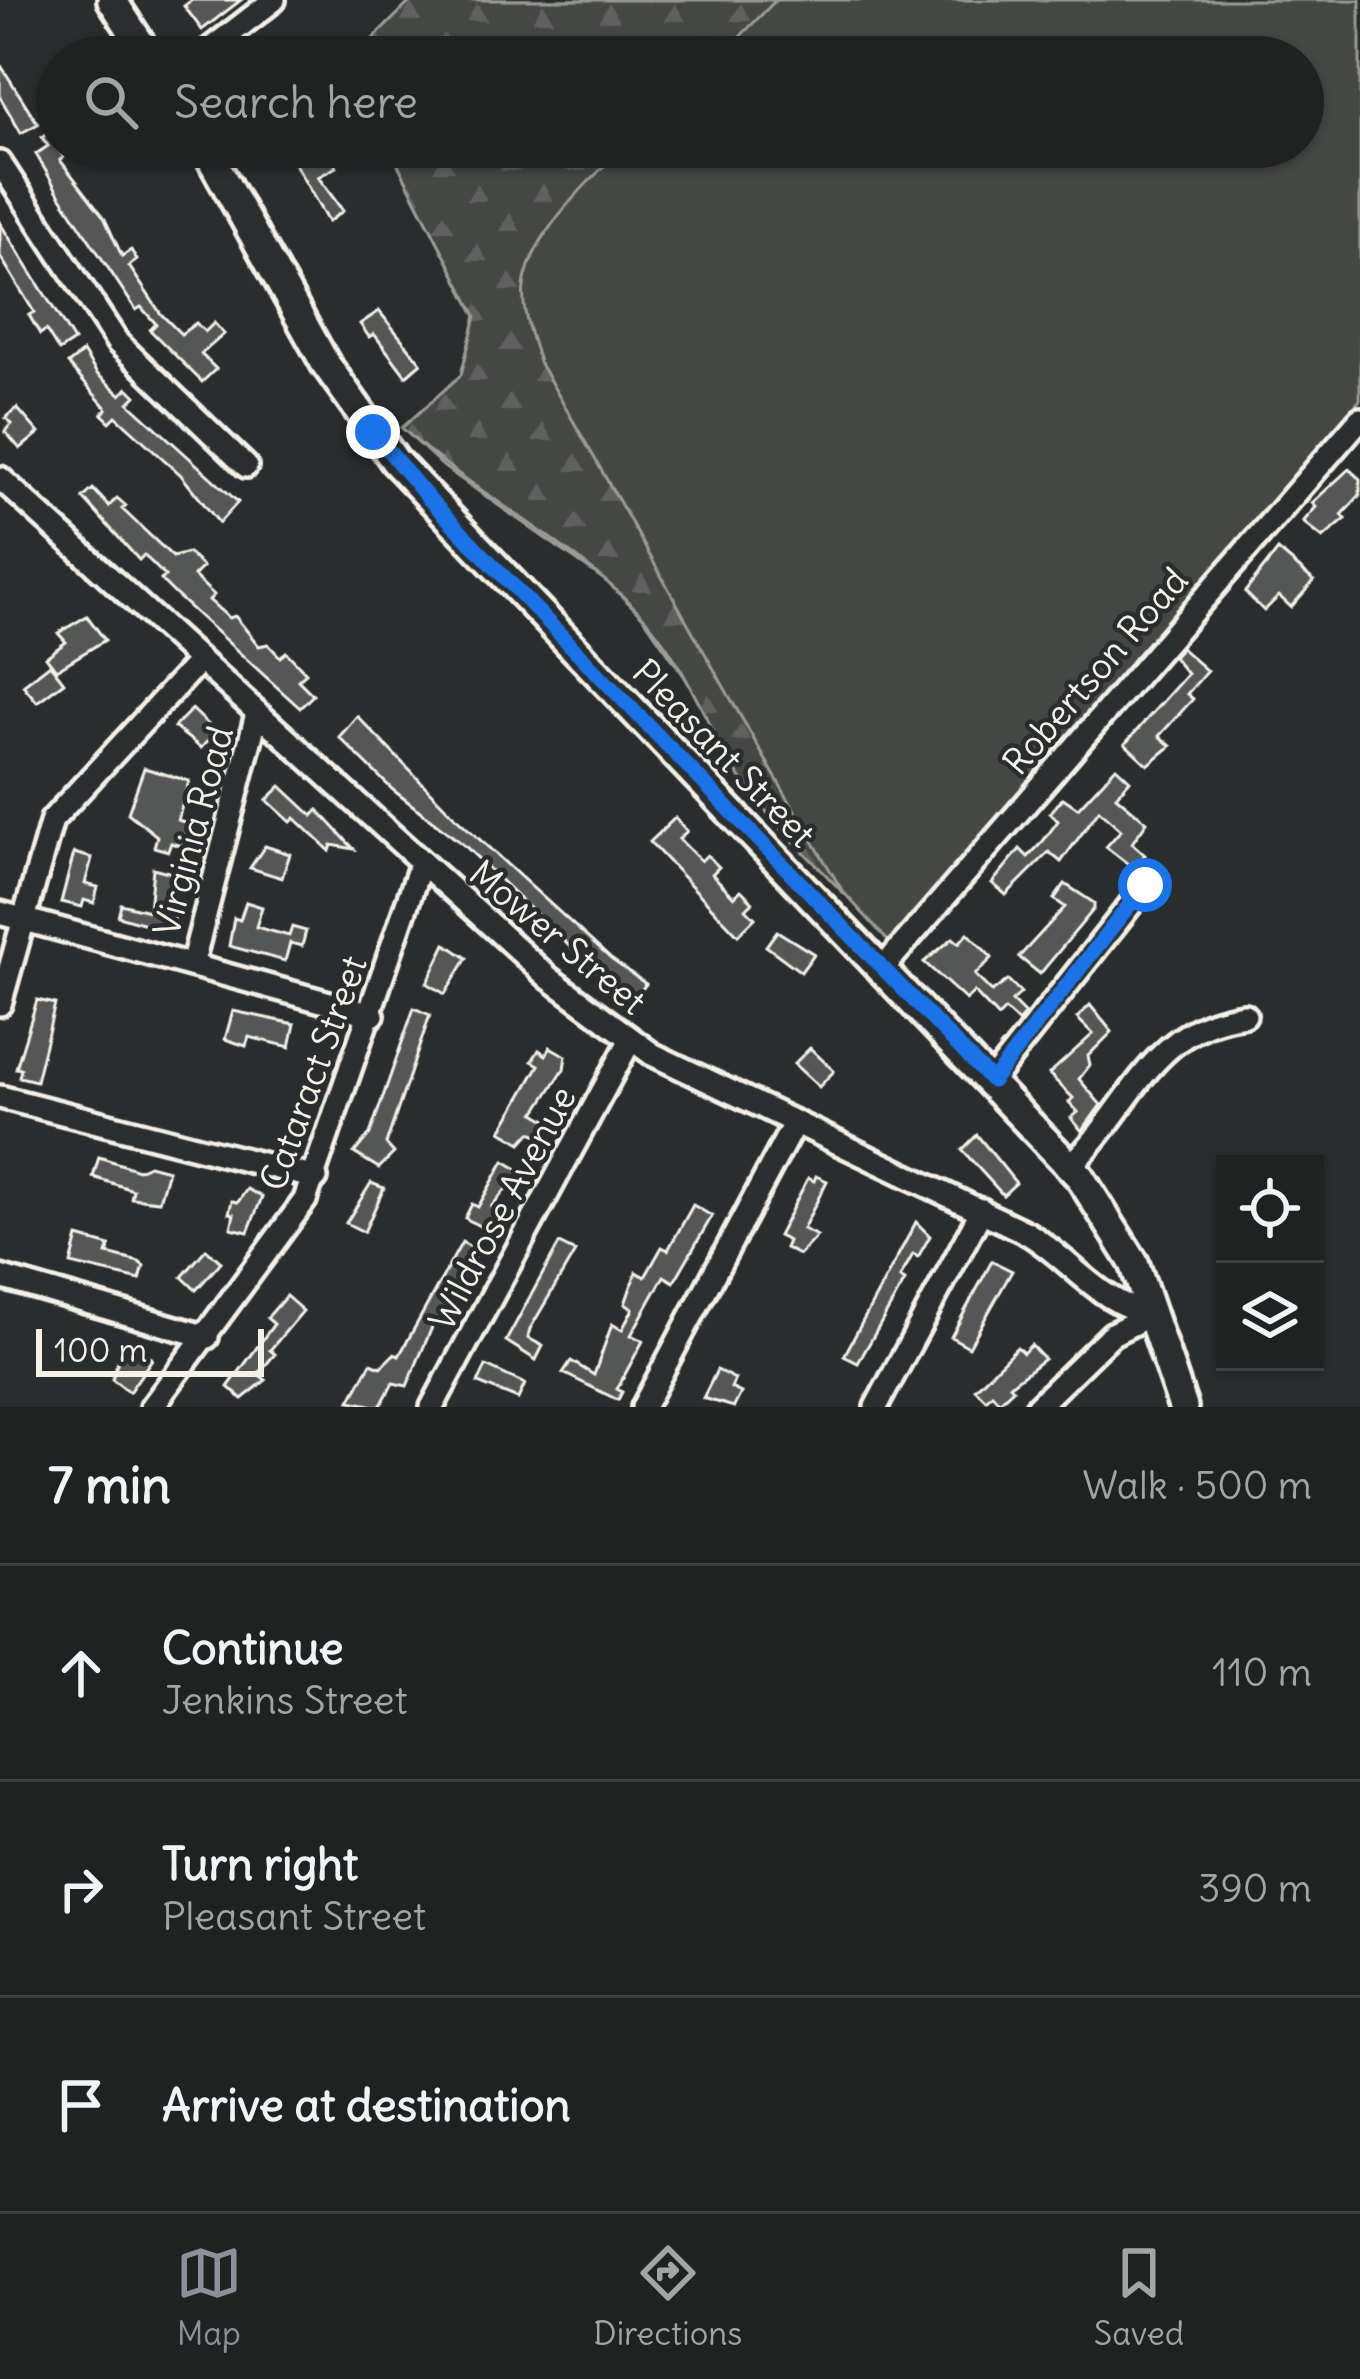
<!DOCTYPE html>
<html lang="en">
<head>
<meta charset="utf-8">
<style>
  :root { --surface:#202222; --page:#282a2a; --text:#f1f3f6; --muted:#a2a4a5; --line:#3d3f40; --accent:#8c9099 }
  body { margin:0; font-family:Delius,sans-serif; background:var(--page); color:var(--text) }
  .controls { position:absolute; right:36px; bottom:36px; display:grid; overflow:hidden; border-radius:0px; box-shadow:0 3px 9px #0004 }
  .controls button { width:108px; height:108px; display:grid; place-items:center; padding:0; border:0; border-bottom:3px solid var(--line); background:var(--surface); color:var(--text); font:60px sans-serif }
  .scale { position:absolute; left:36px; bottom:30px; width:228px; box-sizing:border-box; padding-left:12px; border:6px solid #f4f1e8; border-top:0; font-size:33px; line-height:42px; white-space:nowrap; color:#f4f1e8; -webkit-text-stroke:9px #2a2d2e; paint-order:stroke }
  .stop { position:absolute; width:36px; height:36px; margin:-27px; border:9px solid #1a73e8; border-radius:50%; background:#fff }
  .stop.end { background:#1a73e8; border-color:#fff; box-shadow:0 3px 12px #0008 }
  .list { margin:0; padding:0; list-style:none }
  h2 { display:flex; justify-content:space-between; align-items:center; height:156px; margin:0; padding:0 48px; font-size:51px }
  h2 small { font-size:39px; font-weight:400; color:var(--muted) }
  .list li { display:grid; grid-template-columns:78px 1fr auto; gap:36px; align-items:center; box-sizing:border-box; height:216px; padding:0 48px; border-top:3px solid var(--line) }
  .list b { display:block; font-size:45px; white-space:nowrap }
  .list p { margin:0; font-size:39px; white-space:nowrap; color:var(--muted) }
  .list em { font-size:39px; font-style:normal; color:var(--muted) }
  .icon { flex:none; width:66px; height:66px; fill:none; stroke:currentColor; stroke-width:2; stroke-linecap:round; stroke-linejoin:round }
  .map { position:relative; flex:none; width:1360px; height:1407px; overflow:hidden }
  .search { position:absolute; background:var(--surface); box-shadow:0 3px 9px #0004; left:36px; right:36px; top:36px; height:132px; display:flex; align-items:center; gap:30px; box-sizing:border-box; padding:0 42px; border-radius:66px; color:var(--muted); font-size:45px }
  .sheet { height:804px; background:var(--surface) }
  nav { display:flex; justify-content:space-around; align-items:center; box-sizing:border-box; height:168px; border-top:3px solid var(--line); background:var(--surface); font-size:33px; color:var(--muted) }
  nav a { display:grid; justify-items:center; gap:6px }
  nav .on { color:var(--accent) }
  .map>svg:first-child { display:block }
  .green { fill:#444645; stroke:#9c9c96; stroke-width:3 }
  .forest { fill:url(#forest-firs); stroke:#9c9c96; stroke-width:3 }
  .building { fill:#555756; stroke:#f4f1e8; stroke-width:3 }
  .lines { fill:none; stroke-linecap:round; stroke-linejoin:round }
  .minor-casing { stroke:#f4f1e8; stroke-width:30 }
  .major-casing { stroke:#f4f1e8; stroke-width:36 }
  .minor { stroke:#2a2d2e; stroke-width:21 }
  .major { stroke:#2a2d2e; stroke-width:27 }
  .route { stroke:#1a73e8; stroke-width:15 }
  .labels { text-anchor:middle; stroke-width:9; stroke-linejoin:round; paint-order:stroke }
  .street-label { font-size:36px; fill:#f4f1e8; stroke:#2a2d2e }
</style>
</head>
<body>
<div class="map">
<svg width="1360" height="1407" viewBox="0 0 1360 1407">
  <defs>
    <pattern id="forest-firs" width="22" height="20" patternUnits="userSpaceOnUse" patternTransform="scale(3)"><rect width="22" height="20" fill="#444645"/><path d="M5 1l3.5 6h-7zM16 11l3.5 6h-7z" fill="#606160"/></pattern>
  </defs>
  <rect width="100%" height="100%" fill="#2a2d2e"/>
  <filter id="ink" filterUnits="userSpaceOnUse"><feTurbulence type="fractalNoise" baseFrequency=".00833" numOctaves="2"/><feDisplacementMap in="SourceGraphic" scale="24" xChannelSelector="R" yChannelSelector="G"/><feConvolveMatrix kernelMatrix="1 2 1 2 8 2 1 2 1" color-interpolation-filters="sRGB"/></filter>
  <g filter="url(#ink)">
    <path class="green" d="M412,0H1360V400L891,944L746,786L705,706L643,617L606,581L444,467L402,428L461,375L476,316L389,147H1303V57H355Z"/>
    <g class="forest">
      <path d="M412,0H776L720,57H355Z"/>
      <path d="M389,147H624C588,181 530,236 524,286C521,312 532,338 539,362C643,539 739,720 845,895C807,853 759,812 731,763C701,713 682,658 641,614C571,541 476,496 402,428L461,375L476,316Z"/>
    </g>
    <g class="building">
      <path d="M192,0H241L202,30L184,6Z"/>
      <path d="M0,64L38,124L21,133L0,97Z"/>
      <path d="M57,128V147L64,157L60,160L104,217L122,256L131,250L137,260L129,266L161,314L181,334L196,323L205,332L214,323L224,334L201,354L216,369L202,382L150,330L156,324L141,307L136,310L59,194L36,154L48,146L42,137Z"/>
      <path d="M327,148L336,167L318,177L343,211L328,222L295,164Z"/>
      <path d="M0,223L74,341L59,351L46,330L40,334L29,315L34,312L0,256Z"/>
      <path d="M379,311L421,363L406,376L374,334L369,337L360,324Z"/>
      <path d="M83,352L97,374L121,395L128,388L136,396L129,403L238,502L219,523L181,475L116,416L110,422L102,414L107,409L68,364Z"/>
      <path d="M17,408L39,433L20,449L5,431L12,424L6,418Z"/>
      <path d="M1349,469L1360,479V495L1342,515L1346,519L1323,538L1303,522L1316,507L1312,503Z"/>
      <path d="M93,489L109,506L117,498L126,506L122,509L173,557L188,553L203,567L194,576L214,595L209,600L229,618L235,616L259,646L268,644L280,657L286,652L306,673L298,680L313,695L300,708L176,595L161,580L165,576L144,555L139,560L83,498Z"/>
      <path d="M1278,550L1314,581L1291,607L1279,596L1264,611L1245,592Z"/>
      <path d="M87,616L105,640L56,670L46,657L66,642L58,633Z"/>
      <path d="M1181,648L1207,671L1187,694L1193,699L1159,736L1171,746L1148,765L1125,744L1187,674L1173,657Z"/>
      <path d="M50,664L64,682L37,702L23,685Z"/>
      <path d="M192,709L216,732L201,748L174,727Z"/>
      <path d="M357,716L455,817L611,959L646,984L635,998L589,965L465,846L393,790L339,737Z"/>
      <path d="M1116,767L1130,780L1116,796L1147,822L1132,843L1145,855L1133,868L1106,847L1121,830L1099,810L1061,862L1049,852L1006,895L992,883L1020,849L1028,857L1044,840L1058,821L1050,813L1063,798L1078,808Z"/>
      <path d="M144,768L189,781L178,820L190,824L183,847L171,843L168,851L154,847L157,836L128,813Z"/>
      <path d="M281,786L313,816L318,810L354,849L332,845L330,851L295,818L291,822L267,800Z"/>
      <path d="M675,818L687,831L679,839L701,861L707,855L719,867L712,874L734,897L741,890L753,902L746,909L755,918L738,935L650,842Z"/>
      <path d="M265,846L290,854L282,878L250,868Z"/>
      <path d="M74,853L92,858L85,884L98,887L94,903L84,900L82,907L61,902Z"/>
      <path d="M153,868L176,874L167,908L176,910L170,931L118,916L121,904L149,911Z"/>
      <path d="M1065,884L1094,903V909L1040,974L1019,957L1065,907L1054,899Z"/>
      <path d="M246,902L262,907L256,927L289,936L292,927L306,931L302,946L290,943L285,961L229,946L234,918L240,920Z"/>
      <path d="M777,931L814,954L801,972L766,946Z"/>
      <path d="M968,933L992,958L975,975L992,992L1008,980L1021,993L1012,1001L1025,1014L1018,1022L1005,1010L998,1017L974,992L966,1000L924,962L953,938L959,943Z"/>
      <path d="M446,944L467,958L445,994L427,983Z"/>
      <path d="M37,1000L55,1004L36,1081L19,1077L21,1069L16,1068Z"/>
      <path d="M1090,1005L1112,1032L1088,1056L1090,1065L1079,1079L1101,1105L1082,1131L1071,1118L1078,1112L1069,1102L1073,1098L1049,1074L1093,1034L1077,1018Z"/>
      <path d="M414,1008L430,1015L386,1144L394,1153L379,1168L354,1153L370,1134Z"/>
      <path d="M233,1011L295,1024L290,1047L249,1037L246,1046L225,1039Z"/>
      <path d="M550,1047L566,1056L564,1069L535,1113L547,1120L538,1135L531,1132L521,1143L501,1131L539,1065L532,1061L539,1050L546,1055Z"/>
      <path d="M810,1048L834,1071L819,1087L794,1064Z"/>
      <path d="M977,1135L1016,1183L1003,1195L962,1150Z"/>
      <path d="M99,1157L138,1170L149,1165L168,1170L159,1201L131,1198L133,1190L93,1177Z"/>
      <path d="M504,1161L521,1171L491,1207L497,1215L488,1231L465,1218L472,1204L478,1207Z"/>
      <path d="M816,1176L827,1181L803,1229L817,1236L799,1255L785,1248L788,1241L778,1236L808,1178L814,1181Z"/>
      <path d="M371,1183L384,1188L364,1232L346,1223Z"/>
      <path d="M247,1189L262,1197L248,1232L231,1228L234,1214L229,1213L232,1201L238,1202Z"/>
      <path d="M693,1205L712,1216L674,1282L664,1276L631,1335L643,1341L617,1389L622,1392L618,1400L563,1373L571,1361L594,1375L612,1324L622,1330L633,1309L625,1304L636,1272L645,1277L662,1247L668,1250Z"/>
      <path d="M916,1222L930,1236L918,1257L913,1254L900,1278L905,1281L858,1363L844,1356Z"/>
      <path d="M78,1237L110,1246L107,1254L139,1262L144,1266L140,1280L71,1264Z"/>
      <path d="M462,1242L478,1251L433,1325L407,1386L393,1383L380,1407L350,1401L371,1363L381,1367L394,1354L399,1356Z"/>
      <path d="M559,1244L575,1252L530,1329L528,1338L543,1346L536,1360L506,1341Z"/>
      <path d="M206,1249L221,1262L196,1290L182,1277Z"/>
      <path d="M992,1261L1012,1271L969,1347L951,1337Z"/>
      <path d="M286,1296L303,1311L270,1350L275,1354L258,1374L266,1380L242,1399L228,1387L274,1324L267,1318Z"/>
      <path d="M1031,1345L1044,1359L1010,1385L1013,1389L999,1402L992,1394L986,1400L975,1389L1017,1347L1023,1353Z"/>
      <path d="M135,1346L152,1359L129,1392L112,1379L121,1351L128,1356Z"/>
      <path d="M486,1366L525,1384L518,1399L478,1383Z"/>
      <path d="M717,1370L735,1379L731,1388L741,1393L734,1407L703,1398Z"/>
    </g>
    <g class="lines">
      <g class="minor-casing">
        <g id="minor">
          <path d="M200,57L274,0"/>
          <path d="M0,163L118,343L246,466"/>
          <path d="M0,478L549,978L652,1054L1027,1233C1072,1260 1100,1305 1153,1314"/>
          <path d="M0,913L373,1015"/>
          <path d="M192,965L257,714"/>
          <path d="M883,968L1360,419"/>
          <path d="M0,1004L52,820L199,661"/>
          <path d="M991,1081L1146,885"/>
          <path d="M0,1097L316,1178"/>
          <path d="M1071,1165C1132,1107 1151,1026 1245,1015"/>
          <path d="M0,1277L207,1337"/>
          <path d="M152,1407L305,1200L421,863"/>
          <path d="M432,1407L630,1041"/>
          <path d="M643,1407L795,1122"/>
          <path d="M876,1407L982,1210"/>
          <path d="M1037,1407L1112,1334L1152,1314"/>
        </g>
      </g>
      <g class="major-casing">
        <g id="major">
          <path d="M112,0L149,57"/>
          <path d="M205,147L325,363L395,461L1080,1177L1134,1263L1183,1407"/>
        </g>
      </g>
      <use href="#minor" class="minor"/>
      <use href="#major" class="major"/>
    </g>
  </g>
  <g class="lines" filter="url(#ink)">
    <path class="route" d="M373,432L428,498L992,1081L1145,885"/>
  </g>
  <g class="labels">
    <g class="street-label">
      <text transform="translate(1095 671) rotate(-49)" y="13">Robertson Road</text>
      <text transform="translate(724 753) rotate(46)" y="13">Pleasant Street</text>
      <text transform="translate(193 831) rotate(-75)" y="13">Virginia Road</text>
      <text transform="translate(558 937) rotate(40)" y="13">Mower Street</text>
      <text transform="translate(313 1073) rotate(-70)" y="13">Cataract Street</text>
      <text transform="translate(502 1208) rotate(-62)" y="13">Wildrose Avenue</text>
    </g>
  </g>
</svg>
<div class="controls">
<button><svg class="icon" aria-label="locate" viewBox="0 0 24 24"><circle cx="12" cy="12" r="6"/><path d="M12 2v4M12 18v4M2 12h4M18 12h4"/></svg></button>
<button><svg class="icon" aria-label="layers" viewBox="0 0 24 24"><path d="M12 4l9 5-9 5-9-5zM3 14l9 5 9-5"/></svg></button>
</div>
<div class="scale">100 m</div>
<div class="stop" style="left:1145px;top:885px"></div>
<div class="stop end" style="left:373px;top:432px"></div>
<div class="search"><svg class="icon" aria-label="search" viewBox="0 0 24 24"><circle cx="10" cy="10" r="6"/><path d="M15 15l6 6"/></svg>Search here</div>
</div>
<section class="sheet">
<h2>7 min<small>Walk · 500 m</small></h2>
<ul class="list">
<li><svg class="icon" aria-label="ahead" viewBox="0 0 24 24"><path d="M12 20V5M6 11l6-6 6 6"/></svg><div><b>Continue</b><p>Jenkins Street</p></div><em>110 m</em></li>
<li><svg class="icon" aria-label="right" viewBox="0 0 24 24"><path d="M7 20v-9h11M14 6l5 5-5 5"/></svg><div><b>Turn right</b><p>Pleasant Street</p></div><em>390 m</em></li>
<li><svg class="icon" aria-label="arrive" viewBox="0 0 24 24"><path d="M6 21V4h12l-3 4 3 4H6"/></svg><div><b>Arrive at destination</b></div></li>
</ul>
</section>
<nav>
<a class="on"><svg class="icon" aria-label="map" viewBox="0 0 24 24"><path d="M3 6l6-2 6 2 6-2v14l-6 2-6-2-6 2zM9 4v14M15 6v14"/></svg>Map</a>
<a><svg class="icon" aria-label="directions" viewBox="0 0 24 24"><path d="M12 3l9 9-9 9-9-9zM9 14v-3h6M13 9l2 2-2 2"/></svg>Directions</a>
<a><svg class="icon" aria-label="saved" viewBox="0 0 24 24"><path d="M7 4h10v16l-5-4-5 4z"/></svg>Saved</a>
</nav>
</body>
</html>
